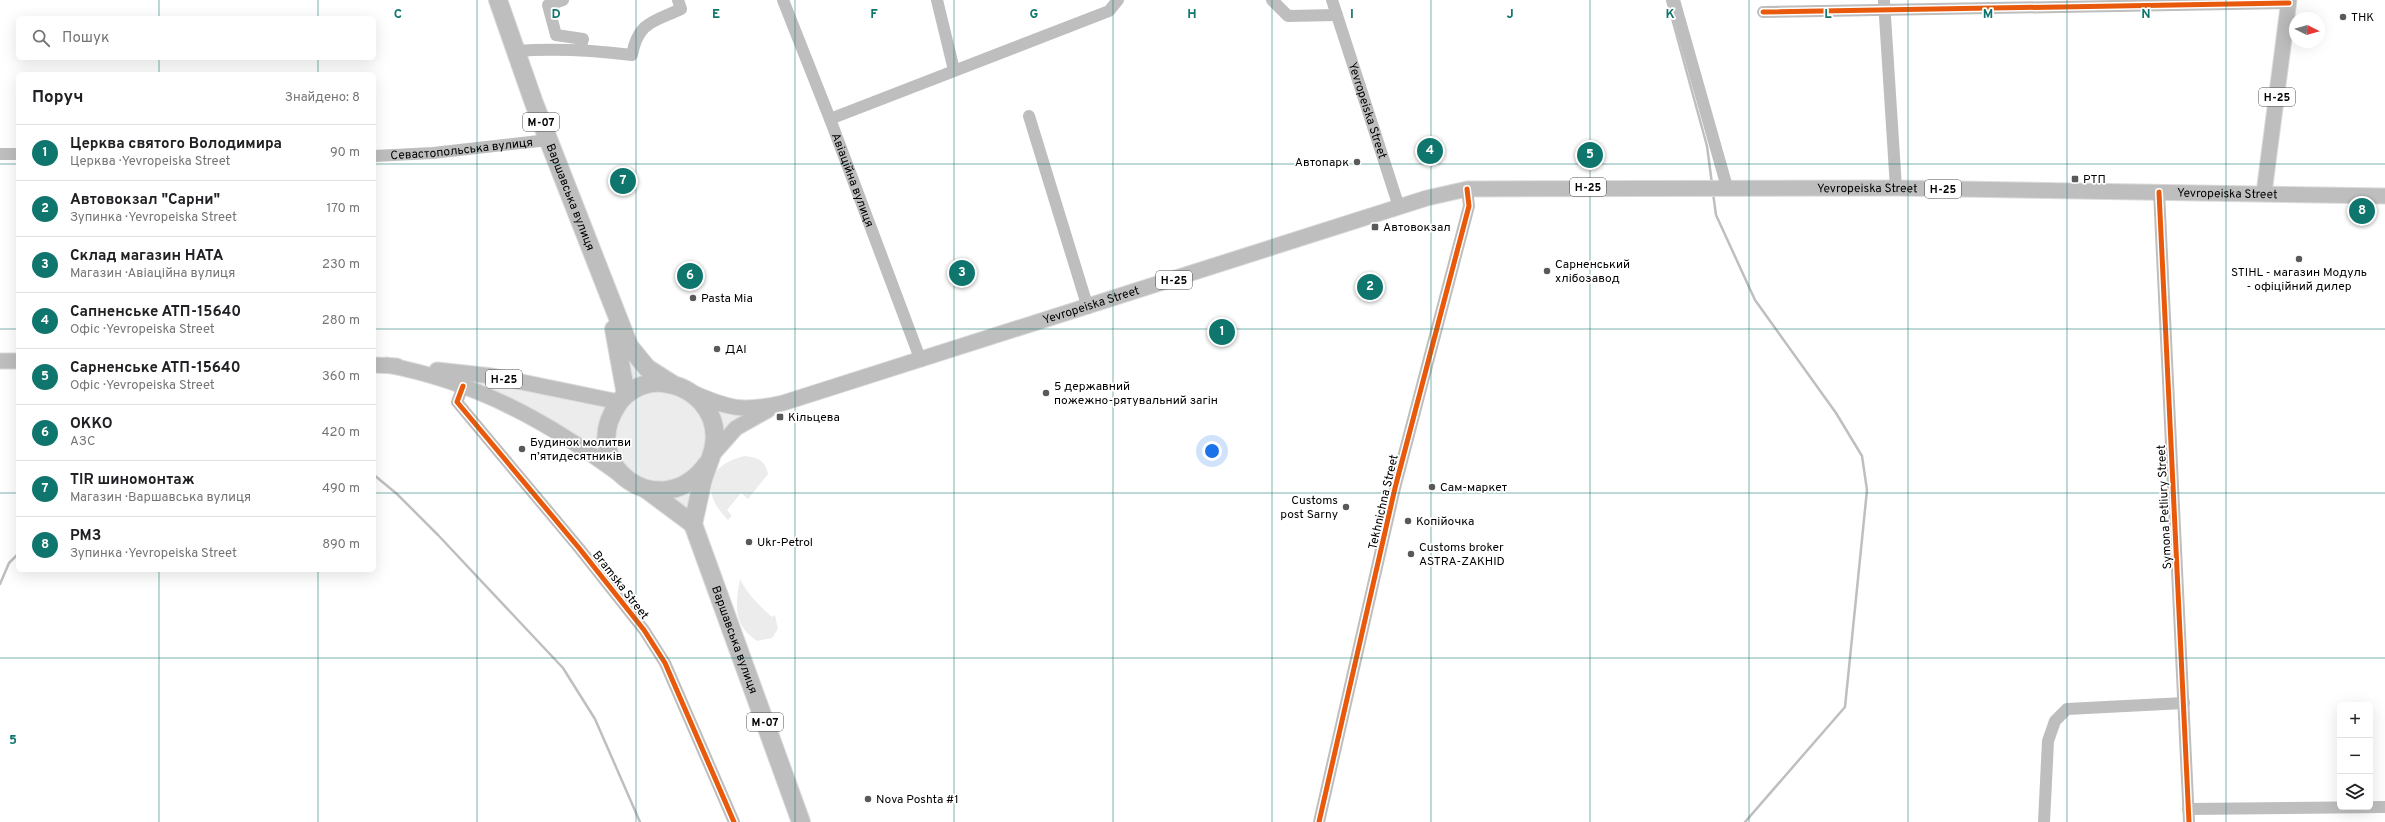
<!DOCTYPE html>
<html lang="uk">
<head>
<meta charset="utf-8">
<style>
  :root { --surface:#fff; --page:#f6f6f6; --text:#202124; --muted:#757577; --line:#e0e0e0; --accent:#0f766e }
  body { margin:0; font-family:Overpass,sans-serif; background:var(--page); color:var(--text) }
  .controls { position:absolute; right:12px; bottom:12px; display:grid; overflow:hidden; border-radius:6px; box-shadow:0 4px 16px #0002 }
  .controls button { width:36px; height:36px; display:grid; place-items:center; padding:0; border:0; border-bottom:1px solid var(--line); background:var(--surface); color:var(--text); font:20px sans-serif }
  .compass { position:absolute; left:2289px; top:12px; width:36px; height:36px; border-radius:50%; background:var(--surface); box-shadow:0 4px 16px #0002; rotate:95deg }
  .you { position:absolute; left:1212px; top:451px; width:14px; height:14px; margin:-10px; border:3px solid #fff; border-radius:50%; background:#1a73e8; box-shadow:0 0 0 6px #1a73e833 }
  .badge { display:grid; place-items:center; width:26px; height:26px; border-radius:50%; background:var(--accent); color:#fff; font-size:13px; font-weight:700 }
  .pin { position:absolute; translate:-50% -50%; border:2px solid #fff; box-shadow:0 1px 4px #0006 }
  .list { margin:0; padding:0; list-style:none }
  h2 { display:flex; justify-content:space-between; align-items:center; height:52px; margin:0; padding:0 16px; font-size:17px }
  h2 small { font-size:13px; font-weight:400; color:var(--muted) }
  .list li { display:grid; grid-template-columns:26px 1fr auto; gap:12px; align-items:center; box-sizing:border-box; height:56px; padding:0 16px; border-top:1px solid var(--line) }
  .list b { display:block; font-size:15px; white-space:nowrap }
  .list p { margin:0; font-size:13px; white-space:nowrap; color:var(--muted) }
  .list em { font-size:13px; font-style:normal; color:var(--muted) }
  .icon { flex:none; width:22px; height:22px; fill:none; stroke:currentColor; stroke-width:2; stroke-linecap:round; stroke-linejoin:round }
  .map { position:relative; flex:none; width:2385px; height:822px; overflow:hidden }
  .search { position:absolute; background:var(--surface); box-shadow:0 4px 16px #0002; left:16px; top:16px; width:360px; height:44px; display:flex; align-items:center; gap:10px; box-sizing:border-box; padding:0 14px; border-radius:6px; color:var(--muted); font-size:15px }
  .panel { position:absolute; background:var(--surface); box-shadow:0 4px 16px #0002; left:16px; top:72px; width:360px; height:500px; border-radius:6px }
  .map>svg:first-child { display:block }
  .green { fill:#ececec }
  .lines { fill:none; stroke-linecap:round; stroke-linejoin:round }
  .stream { stroke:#bfbfbf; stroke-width:2.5 }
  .major-casing { stroke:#dbdbdb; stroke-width:17 }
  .highway-casing { stroke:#dbdbdb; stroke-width:20 }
  .minor { stroke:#bebebe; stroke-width:12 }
  .major { stroke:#bebebe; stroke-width:15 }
  .highway { stroke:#bebebe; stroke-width:18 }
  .cycleway-casing { stroke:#fff; stroke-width:8 }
  .cycleway { stroke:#e8590c; stroke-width:5 }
  .grid { fill:none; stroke:#0f766e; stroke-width:1; stroke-opacity:0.55 }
  .poi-dot { fill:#595959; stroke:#fff; stroke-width:1.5 }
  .labels { text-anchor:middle; stroke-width:3.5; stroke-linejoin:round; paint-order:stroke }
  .shield { fill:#fff; stroke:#4c4c4c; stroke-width:1 }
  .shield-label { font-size:11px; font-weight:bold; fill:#000 }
  .poi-label { font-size:12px; fill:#000; stroke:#fff; text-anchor:start }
  .street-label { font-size:12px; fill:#000; stroke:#fff }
  .grid-label { font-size:13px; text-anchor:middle; font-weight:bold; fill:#0f766e; stroke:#fff; stroke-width:3.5; stroke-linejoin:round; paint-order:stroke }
</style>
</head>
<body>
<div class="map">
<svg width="2385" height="822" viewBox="0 0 2385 822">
  <rect width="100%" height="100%" fill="#fff"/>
  <g class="green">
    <path d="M621,327L672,384L762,408L727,436L693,524L599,459L446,380L492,376L619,402Z"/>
    <path d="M745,456C758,458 765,460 768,474L748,499L741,493L727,510L732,516L728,520C700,492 706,465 745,456Z"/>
    <path d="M740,579C748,595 759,605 772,617L775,615L778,629L772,638L757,641C733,625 735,605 740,579Z"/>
  </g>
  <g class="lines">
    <g class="stream">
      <path d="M1667,0L1707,146L1712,184"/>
      <path d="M1713,193L1716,215L1755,300L1836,413L1862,456L1867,490L1845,707L1745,822"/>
      <path d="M374,475L397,494L438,535L563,668L595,719L640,822"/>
      <path d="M0,584L9,563L18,554"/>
    </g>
    <g class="major-casing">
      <g id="major">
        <path d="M2264,193L2289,0"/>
        <path d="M0,361H18"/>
        <path d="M374,365L397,366"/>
        <path d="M387,365C476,382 547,421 619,474"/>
        <path d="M437,370L492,376L619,402"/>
        <path id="s4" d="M693,393C730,409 743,412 783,403L1427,198L1467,189L1896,188L2385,196"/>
        <path d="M712,455L736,428L768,410"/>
      </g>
    </g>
    <g class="highway-casing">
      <g id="highway">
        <path id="s5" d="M498,0L534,103L629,346L647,368L672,384"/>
        <path d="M614,329L626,395"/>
        <path d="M646,489L693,524"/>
        <path d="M693,524C696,511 699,497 702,483C705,470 712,458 714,445C719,412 694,386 662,383C646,381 627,390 618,404C575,466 662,527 707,464"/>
        <path id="s6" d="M693,524L801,822"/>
      </g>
    </g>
    <g class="minor">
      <path d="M563,0L548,5L556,35L583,39L580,49"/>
      <path id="s1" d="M783,0L830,119L921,361"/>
      <path d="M937,0L954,70"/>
      <path d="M1272,0L1288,16L1337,15"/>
      <path id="s2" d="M1332,0L1399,207"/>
      <path d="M1674,0L1727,187"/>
      <path d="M1884,1L1896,188"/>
      <path d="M1763,12L2289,3"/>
      <path d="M516,51C555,48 592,50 632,55C638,22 653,22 681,9L678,0"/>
      <path d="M1029,116L1088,308"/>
      <path d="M830,119L1109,11L1118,0"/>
      <path d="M0,154H18"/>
      <path id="s3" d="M374,156L433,153L548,140"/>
      <path d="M2159,192L2189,822"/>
      <path d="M463,386L457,402L579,548L644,630L665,663L734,822"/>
      <path d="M2188,809L2385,807"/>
      <path d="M1319,822L1395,488L1469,206L1467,189"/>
      <path d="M2044,822L2048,741L2055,721L2067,709L2184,703"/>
    </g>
    <use href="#major" class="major"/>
    <use href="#highway" class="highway"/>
    <g class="cycleway-casing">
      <g id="cycleway">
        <path d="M1763,12L2289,3"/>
        <path d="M2159,192L2189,822"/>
        <path d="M463,386L457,402L579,548L644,630L665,663L734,822"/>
        <path d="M1319,822L1395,488L1469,206L1467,189"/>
      </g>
    </g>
    <use href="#cycleway" class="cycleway"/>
  </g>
  <path class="grid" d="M159,0V18M318,0V18M477,0V822M636,0V822M795,0V822M954,0V822M1113,0V822M1272,0V822M1431,0V822M1590,0V822M1749,0V822M1908,0V822M2067,0V822M2226,0V822M159,58V74M318,58V74M0,164H18M374,164H2385M0,329H18M374,329H2385M0,493H18M374,493H2385M159,570V822M318,570V822M0,658H2385"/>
  <g class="poi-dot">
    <circle cx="2343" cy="17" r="4"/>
    <circle cx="1357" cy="162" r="4"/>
    <rect x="2071" y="175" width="8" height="8" rx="2"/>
    <rect x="1371" y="223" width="8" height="8" rx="2"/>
    <circle cx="2299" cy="259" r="4"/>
    <circle cx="1547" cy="271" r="4"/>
    <circle cx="693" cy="298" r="4"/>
    <circle cx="717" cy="349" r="4"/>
    <circle cx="1046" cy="393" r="4"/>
    <rect x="776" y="413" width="8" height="8" rx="2"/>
    <circle cx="522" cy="449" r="4"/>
    <circle cx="1432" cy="487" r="4"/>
    <circle cx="1346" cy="507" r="4"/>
    <circle cx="1408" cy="521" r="4"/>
    <circle cx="749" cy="542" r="4"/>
    <circle cx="1411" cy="554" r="4"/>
    <circle cx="868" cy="799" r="4"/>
  </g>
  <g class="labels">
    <g class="shield">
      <rect x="2259" y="88" width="36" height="18" rx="3"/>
      <rect x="523" y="113" width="36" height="18" rx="3"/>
      <rect x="1570" y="178" width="36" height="18" rx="3"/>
      <rect x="1925" y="180" width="36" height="18" rx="3"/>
      <rect x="1156" y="271" width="36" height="18" rx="3"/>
      <rect x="486" y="370" width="36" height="18" rx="3"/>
      <rect x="747" y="713" width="36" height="18" rx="3"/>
    </g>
    <g class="shield-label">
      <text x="2277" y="101">Н-25</text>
      <text x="541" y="126">М-07</text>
      <text x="1588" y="191">Н-25</text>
      <text x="1943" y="193">Н-25</text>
      <text x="1174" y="284">Н-25</text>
      <text x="504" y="383">Н-25</text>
      <text x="765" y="726">М-07</text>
    </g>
    <g class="poi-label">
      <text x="2351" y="21">ТНК</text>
      <text x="1349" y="166" text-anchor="end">Автопарк</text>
      <text x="2083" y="183">РТП</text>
      <text x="1383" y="231">Автовокзал</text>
      <text x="1555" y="268">Сарненський<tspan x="1555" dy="14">хлібозавод</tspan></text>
      <text x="2299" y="276" text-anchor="middle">STIHL - магазин Модуль<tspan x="2299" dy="14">- офіційний дилер</tspan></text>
      <text x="701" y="302">Pasta Mia</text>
      <text x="725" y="353">ДАІ</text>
      <text x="1054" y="390">5 державний<tspan x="1054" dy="14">пожежно-рятувальний загін</tspan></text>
      <text x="788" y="421">Кільцева</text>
      <text x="530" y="446">Будинок молитви<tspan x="530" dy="14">п’ятидесятників</tspan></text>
      <text x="1440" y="491">Сам-маркет</text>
      <text x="1338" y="504" text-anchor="end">Customs<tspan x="1338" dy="14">post Sarny</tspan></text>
      <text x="1416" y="525">Копійочка</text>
      <text x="757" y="546">Ukr-Petrol</text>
      <text x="1419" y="551">Customs broker<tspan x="1419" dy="14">ASTRA-ZAKHID</tspan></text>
      <text x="876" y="803">Nova Poshta #1</text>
    </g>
    <g class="street-label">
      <text dy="4" stroke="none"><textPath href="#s2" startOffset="116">Yevropeiska Street</textPath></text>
      <text dy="4" stroke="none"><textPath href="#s3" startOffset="88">Севастопольська вулиця</textPath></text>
      <text dy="4" stroke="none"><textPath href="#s1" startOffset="193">Авіаційна вулиця</textPath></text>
      <text dy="4" stroke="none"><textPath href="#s4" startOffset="1210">Yevropeiska Street</textPath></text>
      <text dy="4" stroke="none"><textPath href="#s4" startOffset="1570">Yevropeiska Street</textPath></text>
      <text dy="4" stroke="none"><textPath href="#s5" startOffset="210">Варшавська вулиця</textPath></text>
      <text dy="4" stroke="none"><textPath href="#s4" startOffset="416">Yevropeiska Street</textPath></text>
      <text transform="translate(1383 502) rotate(-77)" y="4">Tekhnichna Street</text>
      <text transform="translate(2164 507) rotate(-93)" y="4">Symona Petliury Street</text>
      <text transform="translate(621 585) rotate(52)" y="4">Bramska Street</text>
      <text dy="4" stroke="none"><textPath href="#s6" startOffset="123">Варшавська вулиця</textPath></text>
    </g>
  </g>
  <g class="grid-label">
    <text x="398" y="18">C</text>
    <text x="556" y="18">D</text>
    <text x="716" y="18">E</text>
    <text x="874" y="18">F</text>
    <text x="1034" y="18">G</text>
    <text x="1192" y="18">H</text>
    <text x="1352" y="18">I</text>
    <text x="1510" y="18">J</text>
    <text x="1670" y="18">K</text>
    <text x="1828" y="18">L</text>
    <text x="1988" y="18">M</text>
    <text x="2146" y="18">N</text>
    <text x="13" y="744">5</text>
  </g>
</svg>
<div class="controls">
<button>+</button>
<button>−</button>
<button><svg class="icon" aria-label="layers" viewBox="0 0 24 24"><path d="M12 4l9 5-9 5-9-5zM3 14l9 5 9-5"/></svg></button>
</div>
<svg class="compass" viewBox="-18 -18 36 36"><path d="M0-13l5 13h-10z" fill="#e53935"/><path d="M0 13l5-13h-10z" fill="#757577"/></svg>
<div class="you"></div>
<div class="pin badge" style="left:1222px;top:332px">1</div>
<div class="pin badge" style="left:1370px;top:287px">2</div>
<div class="pin badge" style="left:962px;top:273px">3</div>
<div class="pin badge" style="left:1430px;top:151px">4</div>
<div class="pin badge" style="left:1590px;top:155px">5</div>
<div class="pin badge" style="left:690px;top:276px">6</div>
<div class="pin badge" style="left:623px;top:181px">7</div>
<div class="pin badge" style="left:2362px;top:211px">8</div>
<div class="search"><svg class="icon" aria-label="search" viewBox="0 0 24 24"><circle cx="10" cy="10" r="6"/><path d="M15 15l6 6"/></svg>Пошук</div>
<section class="panel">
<h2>Поруч<small>Знайдено: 8</small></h2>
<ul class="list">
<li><span class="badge">1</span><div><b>Церква святого Володимира</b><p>Церква · Yevropeiska Street</p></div><em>90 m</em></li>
<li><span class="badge">2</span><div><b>Автовокзал &quot;Сарни&quot;</b><p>Зупинка · Yevropeiska Street</p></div><em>170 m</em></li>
<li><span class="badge">3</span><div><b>Склад магазин НАТА</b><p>Магазин · Авіаційна вулиця</p></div><em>230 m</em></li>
<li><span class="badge">4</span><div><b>Сапненське АТП-15640</b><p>Офіс · Yevropeiska Street</p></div><em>280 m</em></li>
<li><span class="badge">5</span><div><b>Сарненське АТП-15640</b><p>Офіс · Yevropeiska Street</p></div><em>360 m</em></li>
<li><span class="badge">6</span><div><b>ОККО</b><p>АЗС</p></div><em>420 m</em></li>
<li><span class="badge">7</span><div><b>TIR шиномонтаж</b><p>Магазин · Варшавська вулиця</p></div><em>490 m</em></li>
<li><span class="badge">8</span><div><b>РМЗ</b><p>Зупинка · Yevropeiska Street</p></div><em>890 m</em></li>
</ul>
</section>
</div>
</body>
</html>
